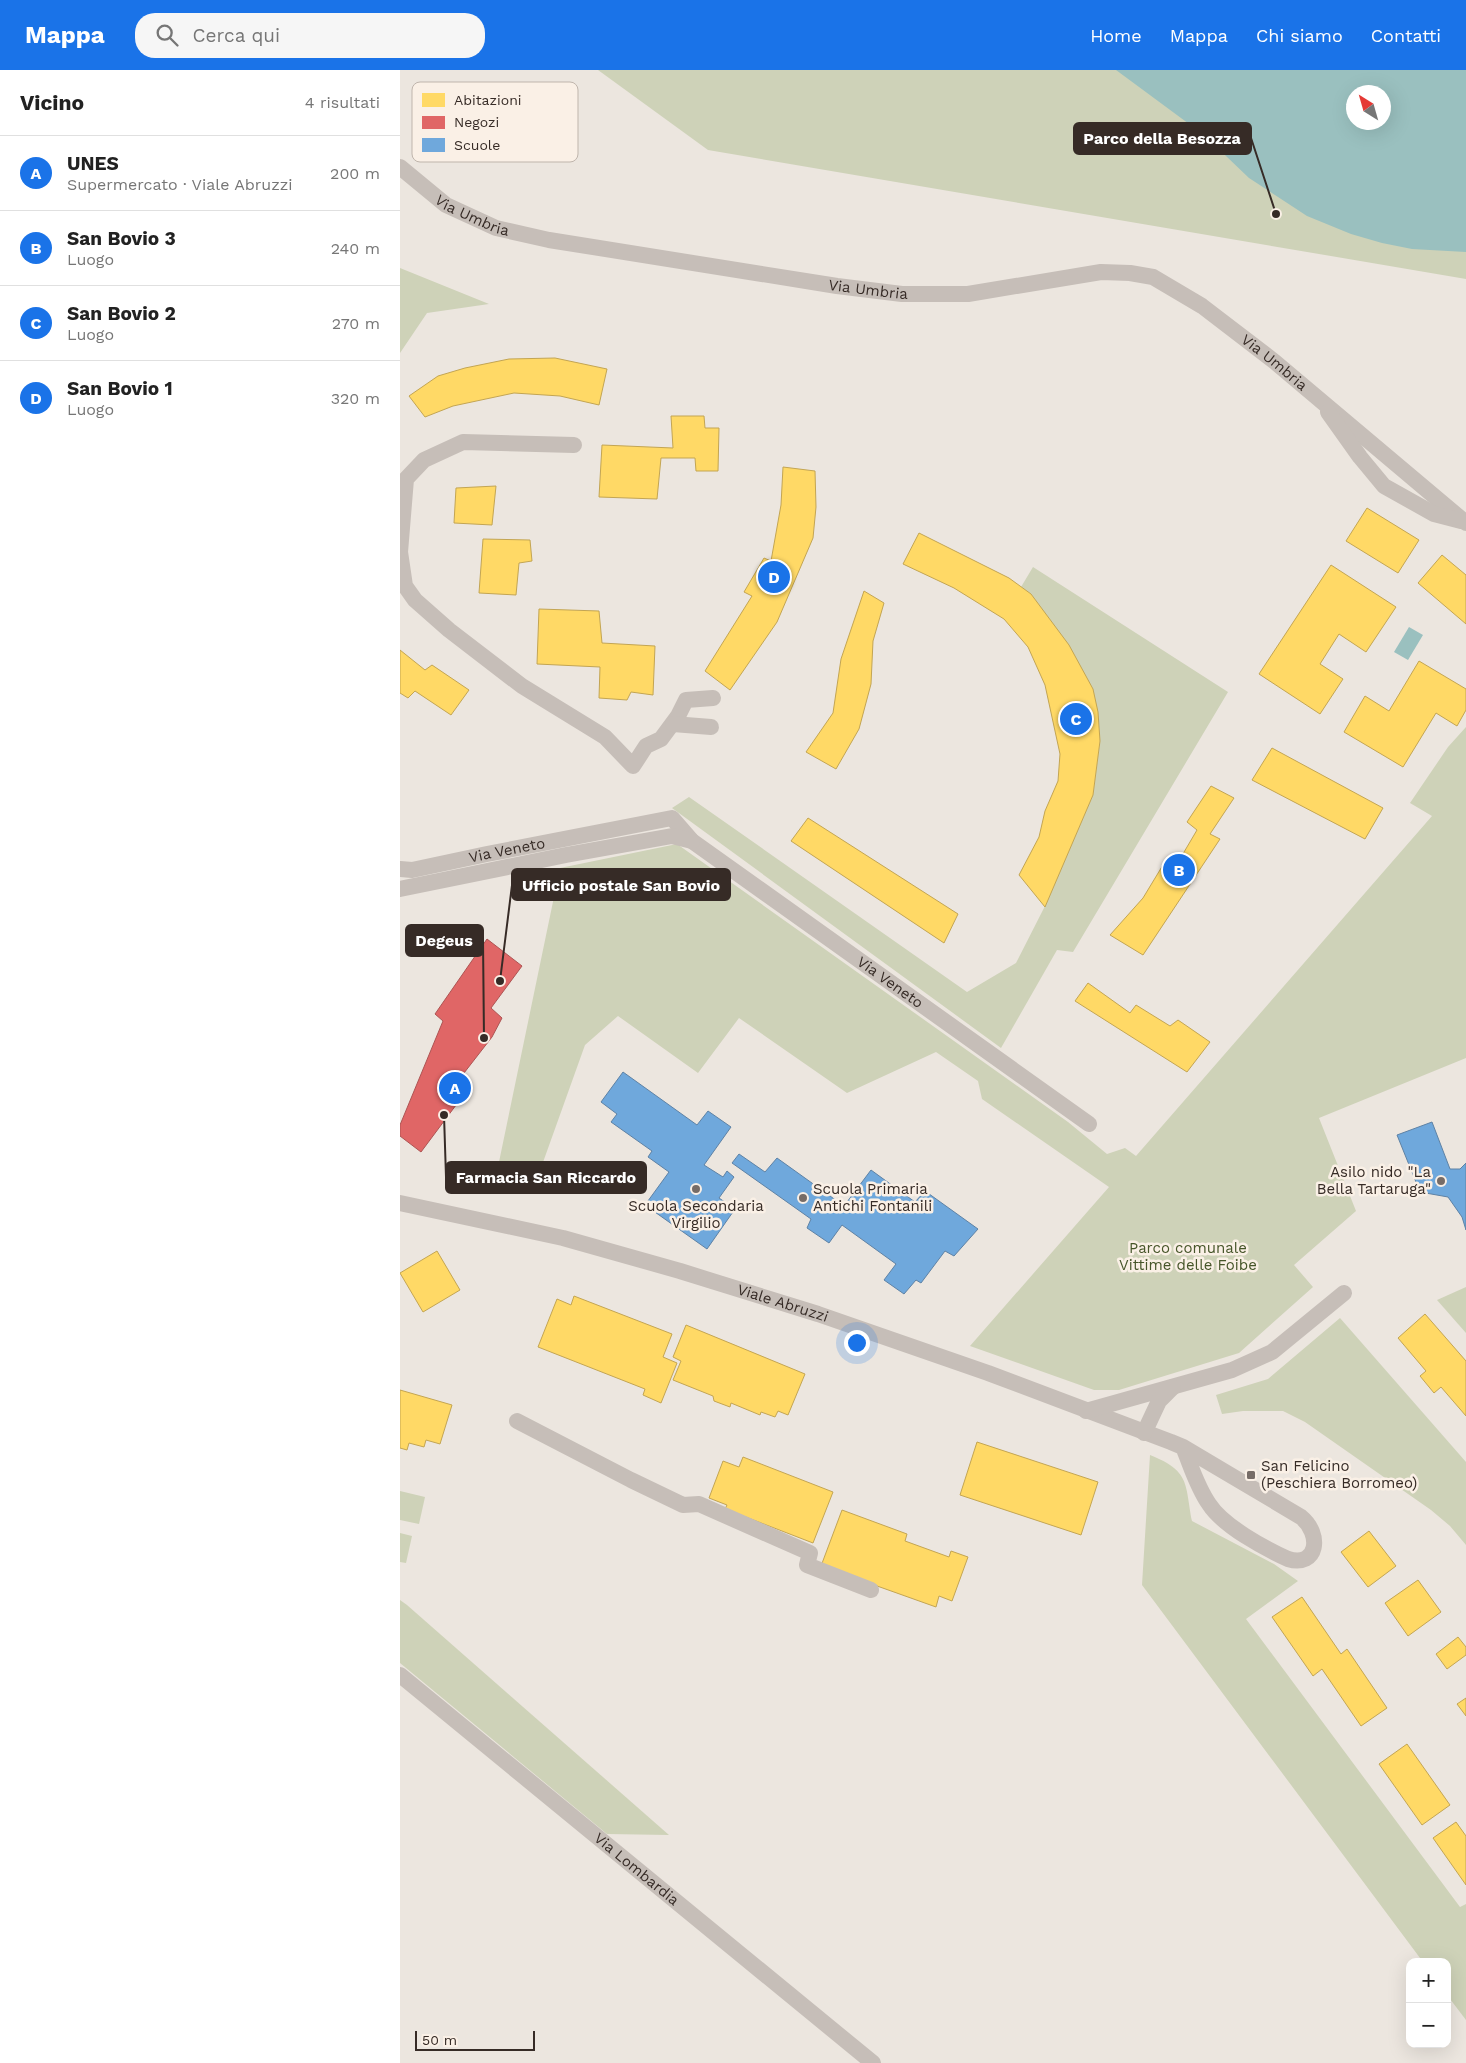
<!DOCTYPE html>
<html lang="it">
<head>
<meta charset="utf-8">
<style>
  :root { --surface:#fff; --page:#f6f6f6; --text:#222; --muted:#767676; --line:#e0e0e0; --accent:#1a73e8 }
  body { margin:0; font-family:"Work Sans",sans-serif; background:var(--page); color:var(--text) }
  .controls { position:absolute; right:15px; bottom:15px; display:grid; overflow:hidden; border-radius:10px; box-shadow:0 5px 20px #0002 }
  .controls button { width:45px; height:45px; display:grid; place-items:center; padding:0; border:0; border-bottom:1px solid var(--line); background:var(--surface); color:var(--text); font:25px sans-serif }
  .compass { position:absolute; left:946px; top:15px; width:45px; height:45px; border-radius:50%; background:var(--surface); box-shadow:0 5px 20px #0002; rotate:323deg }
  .scale { position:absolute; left:15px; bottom:12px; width:120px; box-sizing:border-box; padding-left:5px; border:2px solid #362b26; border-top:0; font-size:14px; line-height:18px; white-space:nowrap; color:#362b26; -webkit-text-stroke:4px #faf0e6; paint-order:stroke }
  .you { position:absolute; left:456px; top:1272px; width:18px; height:18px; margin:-12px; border:4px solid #fff; border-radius:50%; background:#1a73e8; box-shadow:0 0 0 8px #1a73e833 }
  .badge { display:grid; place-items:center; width:32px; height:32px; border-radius:50%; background:var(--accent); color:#fff; font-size:16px; font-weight:700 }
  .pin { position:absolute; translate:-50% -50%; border:2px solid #fff; box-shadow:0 1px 5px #0006 }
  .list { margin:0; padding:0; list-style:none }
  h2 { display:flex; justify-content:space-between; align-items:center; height:65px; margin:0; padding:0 20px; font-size:21px }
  h2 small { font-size:16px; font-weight:400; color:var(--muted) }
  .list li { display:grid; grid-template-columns:32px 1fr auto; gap:15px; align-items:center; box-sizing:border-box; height:75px; padding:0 20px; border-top:1px solid var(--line) }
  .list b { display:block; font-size:19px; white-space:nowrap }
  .list p { margin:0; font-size:16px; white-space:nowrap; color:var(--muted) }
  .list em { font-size:16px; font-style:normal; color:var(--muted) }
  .icon { flex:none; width:28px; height:28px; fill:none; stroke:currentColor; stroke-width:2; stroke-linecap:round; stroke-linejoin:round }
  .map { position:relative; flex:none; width:1066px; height:1993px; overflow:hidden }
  header { display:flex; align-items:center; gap:30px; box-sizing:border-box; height:70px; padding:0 25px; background:var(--accent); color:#fff }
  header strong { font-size:24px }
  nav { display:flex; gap:28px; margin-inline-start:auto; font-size:18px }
  .search { width:350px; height:45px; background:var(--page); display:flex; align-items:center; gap:12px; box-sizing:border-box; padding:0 18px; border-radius:20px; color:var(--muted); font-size:19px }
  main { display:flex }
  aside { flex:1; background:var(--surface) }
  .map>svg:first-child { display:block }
  .green { fill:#ced2b8; fill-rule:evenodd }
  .water { fill:#9ac0bf; fill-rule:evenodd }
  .homes { fill:#ffd966; stroke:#c3a553 }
  .shops { fill:#e06666; stroke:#ad5453 }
  .schools { fill:#6fa8dc; stroke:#5e82a5 }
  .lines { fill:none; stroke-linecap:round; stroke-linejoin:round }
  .minor { stroke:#c6beb8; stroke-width:16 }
  .poi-dot { fill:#766c67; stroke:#faf0e6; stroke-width:2 }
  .labels { text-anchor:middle; stroke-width:5; stroke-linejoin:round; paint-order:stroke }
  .street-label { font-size:15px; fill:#362b26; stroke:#faf0e6 }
  .poi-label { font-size:15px; fill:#362b26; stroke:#faf0e6; text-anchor:start }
  .park-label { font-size:15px; fill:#465529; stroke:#faf0e6 }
  .key { fill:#faf0e6; stroke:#bfb5ac; stroke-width:1 }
  .key-label { font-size:14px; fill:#362b26 }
  .leader { fill:none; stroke:#362b26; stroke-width:2 }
  .callout-dot { fill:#362b26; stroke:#faf0e6; stroke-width:2 }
  .callout { fill:#362b26; stroke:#362b26; stroke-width:2 }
  .callout-label { font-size:16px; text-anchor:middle; font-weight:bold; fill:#fff }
</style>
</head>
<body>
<header>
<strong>Mappa</strong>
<div class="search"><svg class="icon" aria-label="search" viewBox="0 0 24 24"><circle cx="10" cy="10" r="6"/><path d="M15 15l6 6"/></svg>Cerca qui</div>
<nav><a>Home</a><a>Mappa</a><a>Chi siamo</a><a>Contatti</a></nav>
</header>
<main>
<aside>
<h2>Vicino<small>4 risultati</small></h2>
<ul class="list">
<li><span class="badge">A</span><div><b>UNES</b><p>Supermercato · Viale Abruzzi</p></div><em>200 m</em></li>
<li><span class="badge">B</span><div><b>San Bovio 3</b><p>Luogo</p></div><em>240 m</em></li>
<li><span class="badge">C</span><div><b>San Bovio 2</b><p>Luogo</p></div><em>270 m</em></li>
<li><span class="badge">D</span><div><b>San Bovio 1</b><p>Luogo</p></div><em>320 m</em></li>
</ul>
</aside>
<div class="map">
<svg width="1066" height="1993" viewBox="0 0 1066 1993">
  <rect width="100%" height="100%" fill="#ece6df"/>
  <g class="green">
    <path d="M198,0H1066V209L308,80ZM954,22H984V52H954Z"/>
    <path d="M0,198L89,234L27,243L0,283Z"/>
    <path d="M633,497L828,622L673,882L657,880L601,978L272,738L289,727L567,922L616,893L645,836L693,725L700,671L698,642L650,552L631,524L621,517Z"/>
    <path d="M1066,657V988L919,1048L956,1141L894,1195L913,1217L839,1283L719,1320H694L570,1276L709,1117L582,1029L578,1011L536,982L447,1023L339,948L298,1003L218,946L185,975L132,1123L94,1116L160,798L277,774L668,1052L707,1084L725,1078L736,1086L1032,746L1010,733L1048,677Z"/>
    <path d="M1066,1217V1263L1037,1230Z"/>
    <path d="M940,1248L1066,1392V1475L1050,1456L1031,1440L905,1352L883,1341H843L822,1344L816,1325L868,1309Z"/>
    <path d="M750,1385C790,1401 785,1413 792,1451L874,1494L898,1511L846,1549L1060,1837L1066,1834V1950L1047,1925V1892H1023L742,1515Z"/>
    <path d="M0,1421L25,1427L19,1454L0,1450Z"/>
    <path d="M0,1463L12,1466L6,1493L0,1492Z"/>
    <path d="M0,1530L7,1535L269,1765L207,1764L0,1593Z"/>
  </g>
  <g class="water">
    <path d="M716,0H1066V182L1012,179L982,173L951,164L907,146L849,108L804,65ZM954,22H984V52H954Z"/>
    <path d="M1009,557L1023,565L1008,590L994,582Z"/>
  </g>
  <g class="homes">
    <path d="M155,288L207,299L199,335L160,326L114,323L53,336L25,347L9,326L38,306L65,298L109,289Z"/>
    <path d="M271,346H304L305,358H319L318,401H296L295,388H261L257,429L199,427L202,375L273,378Z"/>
    <path d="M383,397L415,401L416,437L413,468L377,552L330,620L305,601L352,526L344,522L364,488L371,491L381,435Z"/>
    <path d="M96,416L92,455L54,453L56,418Z"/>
    <path d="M967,438L1019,470L998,503L946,471Z"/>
    <path d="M519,463L609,508L631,524L669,575L693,619L698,642L700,671L693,725L645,837L619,805L639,767L645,741L658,711L660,684L645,615L628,577L604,549L554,518L503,494Z"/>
    <path d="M83,469L130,470L132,491L119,493L116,525L79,523Z"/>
    <path d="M1042,485L1066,505V554L1018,513Z"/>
    <path d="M931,495L996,537L966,582L939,564L920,594L943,609L920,644L859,604Z"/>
    <path d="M464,521L484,533L473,571L471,614L459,659L436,699L406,682L433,643L441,589Z"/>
    <path d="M139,539L199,541L202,573L255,576L253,625L231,622L227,630L199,628L200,597L137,594Z"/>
    <path d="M0,580L25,600L32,595L69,620L51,645L15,621L8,628L0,623Z"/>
    <path d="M1019,591L1066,619V640L1057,656L1036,643L1003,697L944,662L965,626L989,641Z"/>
    <path d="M872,678L983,738L965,769L852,710Z"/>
    <path d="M811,716L834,728L810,764L820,769L743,885L710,865L743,828L766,790L777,794L797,760L787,752Z"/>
    <path d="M408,748L558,844L544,873L391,771Z"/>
    <path d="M688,913L730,943L736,935L770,956L778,950L810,972L787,1002L675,931Z"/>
    <path d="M37,1181L60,1220L23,1242L0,1203Z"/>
    <path d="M174,1226L272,1264L263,1287L277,1293L261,1333L243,1325L245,1319L138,1277L157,1229L171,1235Z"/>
    <path d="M1025,1244L1066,1291V1346L1041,1317L1034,1323L1020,1306L1026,1301L998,1268Z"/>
    <path d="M286,1255L405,1304L388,1345L378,1341L375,1347L361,1342L360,1345L331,1333L330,1337L314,1331L313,1326L273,1310L281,1291L273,1287Z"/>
    <path d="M0,1320L52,1335L40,1374L26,1370L24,1377L9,1373L7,1380L0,1378Z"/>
    <path d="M577,1372L698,1412L681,1465L560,1425Z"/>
    <path d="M343,1387L433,1422L413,1473L325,1439L327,1435L309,1428L323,1391L339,1397Z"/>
    <path d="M442,1440L507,1464L505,1471L549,1487L551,1481L568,1487L552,1531L539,1526L536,1537L421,1496Z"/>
    <path d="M969,1461L996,1496L968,1517L941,1482Z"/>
    <path d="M1018,1510L1041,1542L1008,1566L985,1533Z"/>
    <path d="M902,1527L941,1584L947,1579L987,1638L961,1656L922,1599L913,1606L872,1547Z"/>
    <path d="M1058,1567L1066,1577V1585L1047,1599L1036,1584Z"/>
    <path d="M1066,1628V1646L1057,1634Z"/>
    <path d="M1007,1674L1050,1735L1022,1755L979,1694Z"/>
    <path d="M1056,1752L1066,1766V1815L1033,1768Z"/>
  </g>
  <path class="shops" d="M87,869L122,896L91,938L102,948L92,967L57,1012L68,1019L21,1082L0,1066V1055L43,951L35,944Z"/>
  <g class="schools">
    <path d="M223,1002L297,1055L308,1041L331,1057L304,1095L323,1107L327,1101L334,1107L319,1128L335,1139L307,1179L245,1135L269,1102L248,1087L252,1081L211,1052L217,1044L201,1032Z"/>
    <path d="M1032,1052L1050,1099H1060L1066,1093V1160L1062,1147L1048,1127L1020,1122L997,1065Z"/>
    <path d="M339,1084L365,1102L377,1088L444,1136L471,1100L515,1132L525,1121L578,1159L554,1186L545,1181L521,1213L516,1210L504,1224L484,1210L496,1194L442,1155L429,1173L407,1158L411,1149L332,1093Z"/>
  </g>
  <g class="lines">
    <g class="minor">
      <path id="s1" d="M0,97L46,135L96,158L149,170L437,216L502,224H568L701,202L730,203L753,207L802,236L875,292L1066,453"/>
      <path d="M928,342L960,387L984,416L1034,444L1061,451"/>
      <path d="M174,375L63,372L24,390L6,409L0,482L5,516L15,530L49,560L122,616L205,667L233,696L246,676L261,669L278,646L286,630L313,628"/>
      <path d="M273,654L311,657"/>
      <path id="s2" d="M0,799L12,800L87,784L272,748L292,771L689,1054"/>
      <path d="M0,819L166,785L272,766L292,771"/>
      <path id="s3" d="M0,1133L163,1168L280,1201L418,1244L588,1303L771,1372L783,1377L901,1447C922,1464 918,1498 888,1489C864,1478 823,1456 809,1434C797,1417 791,1396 783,1377"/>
      <path d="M686,1341L832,1300L872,1282L944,1223"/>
      <path d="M117,1351L231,1410L283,1435L299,1434L410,1483L407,1495L471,1520"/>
      <path d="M744,1363L759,1331L773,1317"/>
      <path id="s4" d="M0,1605L473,1993"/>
    </g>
  </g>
  <g class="poi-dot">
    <circle cx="1041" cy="1111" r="5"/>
    <circle cx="296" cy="1119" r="5"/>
    <circle cx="403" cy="1128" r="5"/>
    <rect x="846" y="1400" width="10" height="10" rx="2.5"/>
  </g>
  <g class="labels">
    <g class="street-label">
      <text dy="5" stroke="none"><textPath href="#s1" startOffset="88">Via Umbria</textPath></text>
      <text dy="5" stroke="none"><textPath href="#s1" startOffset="492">Via Umbria</textPath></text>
      <text dy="5" stroke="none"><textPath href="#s1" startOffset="928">Via Umbria</textPath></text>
      <text dy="5" stroke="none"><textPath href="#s2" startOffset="109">Via Veneto</textPath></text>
      <text dy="5" stroke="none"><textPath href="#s2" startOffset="551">Via Veneto</textPath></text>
      <text dy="5" stroke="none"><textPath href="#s3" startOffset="396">Viale Abruzzi</textPath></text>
      <text dy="5" stroke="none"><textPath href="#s4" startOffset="306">Via Lombardia</textPath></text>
    </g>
    <g class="poi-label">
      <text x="1031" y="1107" text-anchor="end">Asilo nido "La<tspan x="1031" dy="17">Bella Tartaruga"</tspan></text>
      <text x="413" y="1124">Scuola Primaria<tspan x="413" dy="17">Antichi Fontanili</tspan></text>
      <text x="296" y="1141" text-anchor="middle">Scuola Secondaria<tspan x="296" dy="17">Virgilio</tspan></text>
      <text x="861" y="1401">San Felicino<tspan x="861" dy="17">(Peschiera Borromeo)</tspan></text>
    </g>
    <g class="park-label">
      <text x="788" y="1183">Parco comunale<tspan x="788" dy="17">Vittime delle Foibe</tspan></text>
    </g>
  </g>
  <rect x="12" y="12" width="166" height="80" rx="8" class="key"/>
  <rect x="22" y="23" width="23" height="14" fill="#ffd966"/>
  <rect x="22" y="46" width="23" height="13" fill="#e06666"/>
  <rect x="22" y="68" width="23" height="14" fill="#6fa8dc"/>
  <g class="key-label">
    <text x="54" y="35">Abitazioni</text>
    <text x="54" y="57">Negozi</text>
    <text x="54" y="80">Scuole</text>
  </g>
  <path class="leader" d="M876 144L851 68M100 911L112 815M84 968L83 870M44 1045L46 1107"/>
  <g class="callout-dot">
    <circle cx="876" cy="144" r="5"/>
    <circle cx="100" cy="911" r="5"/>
    <circle cx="84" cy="968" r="5"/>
    <circle cx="44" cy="1045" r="5"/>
  </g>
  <g class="callout">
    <rect x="674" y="53" width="177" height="31" rx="5"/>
    <rect x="112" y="799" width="218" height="31" rx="5"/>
    <rect x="6" y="855" width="77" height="31" rx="5"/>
    <rect x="46" y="1092" width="200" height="31" rx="5"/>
  </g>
  <g class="callout-label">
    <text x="762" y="74">Parco della Besozza</text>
    <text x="221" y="821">Ufficio postale San Bovio</text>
    <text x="44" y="876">Degeus</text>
    <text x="146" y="1113">Farmacia San Riccardo</text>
  </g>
</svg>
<div class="controls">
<button>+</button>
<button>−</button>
</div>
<svg class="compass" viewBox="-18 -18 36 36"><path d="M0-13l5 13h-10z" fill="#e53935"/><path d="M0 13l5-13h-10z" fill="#767676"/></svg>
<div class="scale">50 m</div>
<div class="you"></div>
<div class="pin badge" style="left:55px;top:1018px">A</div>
<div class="pin badge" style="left:779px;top:800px">B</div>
<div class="pin badge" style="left:676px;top:649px">C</div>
<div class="pin badge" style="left:374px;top:507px">D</div>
</div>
</main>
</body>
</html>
